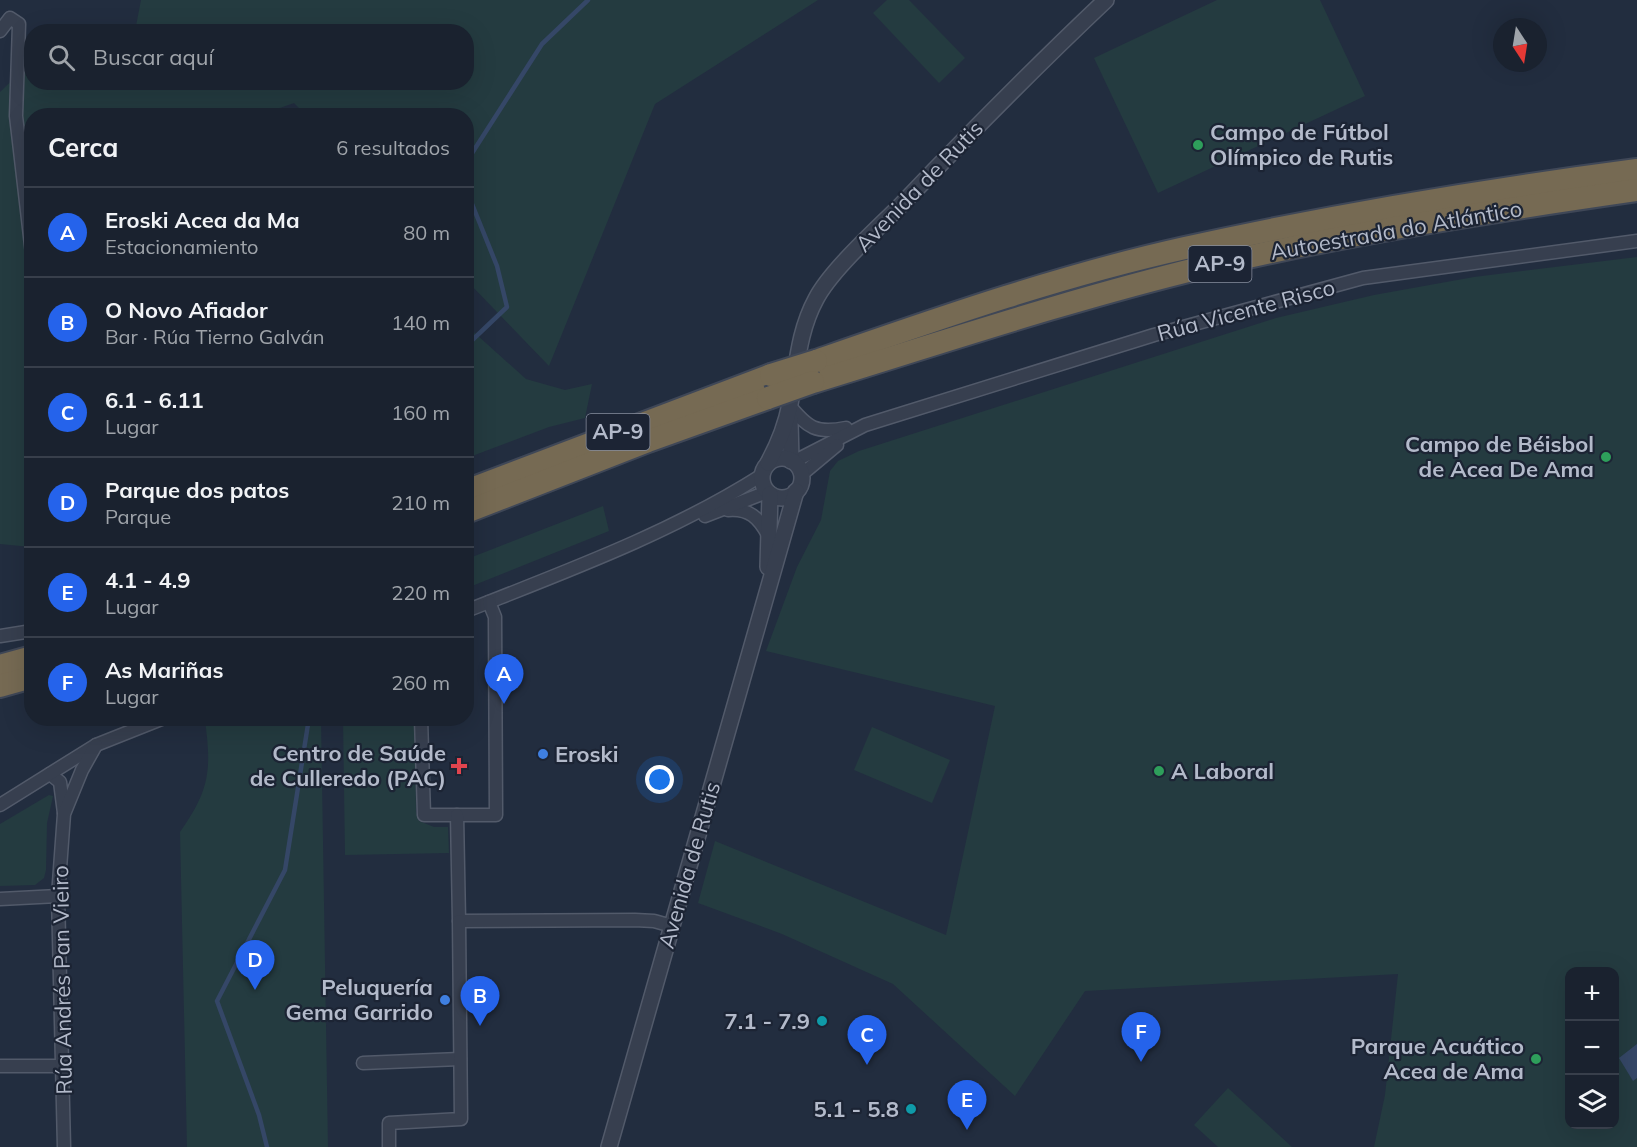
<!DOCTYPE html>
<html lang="es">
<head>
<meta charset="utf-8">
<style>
  :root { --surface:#1a222f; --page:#232a37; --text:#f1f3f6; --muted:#9fa4aa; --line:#383f4b; --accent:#2563eb }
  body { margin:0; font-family:Mulish,sans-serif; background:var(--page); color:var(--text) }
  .controls { position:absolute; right:18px; bottom:18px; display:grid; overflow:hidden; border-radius:12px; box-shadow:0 6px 24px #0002 }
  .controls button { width:54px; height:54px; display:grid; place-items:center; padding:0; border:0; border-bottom:2px solid var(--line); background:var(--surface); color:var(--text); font:30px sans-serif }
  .compass { position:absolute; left:1493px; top:18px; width:54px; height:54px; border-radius:50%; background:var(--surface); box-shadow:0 6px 24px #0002; rotate:168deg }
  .you { position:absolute; left:660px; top:780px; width:21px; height:21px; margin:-15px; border:4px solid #fff; border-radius:50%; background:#1a73e8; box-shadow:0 0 0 9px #1a73e833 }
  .badge { display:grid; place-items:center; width:39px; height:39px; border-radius:50%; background:var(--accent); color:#fff; font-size:20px; font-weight:700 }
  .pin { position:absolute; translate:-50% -50px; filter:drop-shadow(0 2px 3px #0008) }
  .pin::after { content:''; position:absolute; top:32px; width:21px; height:18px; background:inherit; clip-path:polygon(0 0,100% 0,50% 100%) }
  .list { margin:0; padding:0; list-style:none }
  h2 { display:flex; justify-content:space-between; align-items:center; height:78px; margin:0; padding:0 24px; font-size:26px }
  h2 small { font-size:20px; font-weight:400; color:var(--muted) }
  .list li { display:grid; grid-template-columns:39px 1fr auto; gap:18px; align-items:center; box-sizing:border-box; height:90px; padding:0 24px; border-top:2px solid var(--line) }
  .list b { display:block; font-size:22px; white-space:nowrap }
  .list p { margin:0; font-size:20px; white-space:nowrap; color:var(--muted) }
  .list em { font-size:20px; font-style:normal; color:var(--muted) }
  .icon { flex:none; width:33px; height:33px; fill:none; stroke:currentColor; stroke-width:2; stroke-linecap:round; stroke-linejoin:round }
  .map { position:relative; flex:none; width:1637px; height:1147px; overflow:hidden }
  .search { position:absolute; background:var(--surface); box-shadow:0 6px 24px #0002; left:24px; top:24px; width:450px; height:66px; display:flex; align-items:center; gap:15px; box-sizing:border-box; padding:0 21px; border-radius:24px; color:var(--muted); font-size:22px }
  .panel { position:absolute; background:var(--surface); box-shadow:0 6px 24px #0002; left:24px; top:108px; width:450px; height:618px; border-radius:24px }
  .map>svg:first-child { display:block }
  .green { fill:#243b40; fill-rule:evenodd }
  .water { fill:#354767 }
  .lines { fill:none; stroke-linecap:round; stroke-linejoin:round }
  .stream { stroke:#354767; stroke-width:4.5 }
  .minor-casing { stroke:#525a6a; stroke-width:15 }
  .tertiary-casing { stroke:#525a6a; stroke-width:18 }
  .motorway-casing { stroke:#3f4757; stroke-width:26 }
  .minor { stroke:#373f4f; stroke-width:12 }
  .tertiary { stroke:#373f4f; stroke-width:15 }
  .motorway { stroke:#766a53; stroke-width:22 }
  .motorway-bridge-casing { stroke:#3f4757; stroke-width:26; stroke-linecap:butt }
  .motorway-bridge { stroke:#766a53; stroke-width:22 }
  .leisure-dot { fill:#2e9e5b; stroke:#1c2434; stroke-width:2 }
  .shop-dot { fill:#3f7fe0; stroke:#1c2434; stroke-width:2 }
  .health-dot { fill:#e0444e; stroke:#1c2434; stroke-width:2 }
  .culture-dot { fill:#0f9aa8; stroke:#1c2434; stroke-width:2 }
  .labels { text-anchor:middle; stroke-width:4.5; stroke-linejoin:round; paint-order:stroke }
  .shield { fill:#1c2434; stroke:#868d9d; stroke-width:1.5 }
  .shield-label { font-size:21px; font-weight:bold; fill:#b3baca }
  .poi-label { font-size:22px; font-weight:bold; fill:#b3baca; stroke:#1c2434; text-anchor:end }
  .street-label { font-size:22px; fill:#b3baca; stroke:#1c2434 }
</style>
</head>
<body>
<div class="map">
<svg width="1637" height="1147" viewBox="0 0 1637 1147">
  <rect width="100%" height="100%" fill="#222d3f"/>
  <g class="green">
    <path d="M141,0H818L655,104L549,366L467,281L466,116L306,115L294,103L260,115L32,116L31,547L0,544V92L31,62L32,82H466V32L135,31Z"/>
    <path d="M887,0H909L965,58L939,83L873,13Z"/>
    <path d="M1217,0H1320L1365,96L1158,193L1094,58Z"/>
    <path d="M1637,257V1147H1374L1385,1095L1398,974L1085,991L1015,1096L893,984L782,934L698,903L715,841L946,935L995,706L766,651L797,567L821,520L830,471L838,461L859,451L1276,318L1374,295L1474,277ZM1570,972H1614V1124H1570Z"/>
    <path d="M467,326L526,379L565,390L592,384L585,418L549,427L467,458Z"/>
    <path d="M603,506L609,531L467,588V559Z"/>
    <path d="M213,719H321L328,1147H187L180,832C209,791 212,771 205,721Z"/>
    <path d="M343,719H415L416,812L419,821L434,827H448L449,853L345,855Z"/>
    <path d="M872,727L950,760L932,803L854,770Z"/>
    <path d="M49,795L53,796L47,823L46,870L44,878L35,885L0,886V824Z"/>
    <path d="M1228,1088L1292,1147H1218L1194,1125Z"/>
  </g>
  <path class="water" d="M1637,1044V1078L1633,1081L1619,1058Z"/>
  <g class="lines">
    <g class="stream">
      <path d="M466,346L507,307L497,266L470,199L467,161L542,44L588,0"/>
      <path d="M267,1147L259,1115L217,1001L285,870L309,718"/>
    </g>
    <g class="minor-casing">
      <g id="minor">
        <path d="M0,31L10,18L19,24L16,116L32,254"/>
        <path d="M789,405C808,428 816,434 846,428"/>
        <path d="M793,462L865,425L1154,335L1363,278L1637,241"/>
        <path d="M801,475L837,445"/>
        <path d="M728,510C749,508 759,518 768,535"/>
        <path d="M705,516L767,492"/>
        <path d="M466,611C567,571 671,533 762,475"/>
        <path d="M0,636L32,631"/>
        <path d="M421,718L424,815H496L495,617L489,602"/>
        <path d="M50,774L60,782L64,813"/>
        <path d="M0,805L96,745L164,718"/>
        <path d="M457,815L459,921L635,920L654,921L672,926"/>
        <path d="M0,899L58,896"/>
        <path d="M363,1063L460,1059"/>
        <path d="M0,1066H62"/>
        <path d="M64,1147L58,896L64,814L82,770L96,745"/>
        <path d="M389,1147V1123L461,1119L459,921"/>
      </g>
    </g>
    <g class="tertiary-casing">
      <g id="tertiary">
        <path d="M790,419L791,461"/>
        <circle cx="782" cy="478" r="20"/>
        <path d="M768,463C778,445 786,425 790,404C797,368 798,332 816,299C831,270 877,229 901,205C968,135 1036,66 1106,0"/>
        <path d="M768,567L770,494"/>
        <path d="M609,1147L796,491"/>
      </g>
    </g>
    <g class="motorway-casing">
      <g id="motorway">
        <path d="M816,361C937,319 1059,276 1185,248C1334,215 1485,190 1637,170"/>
        <path d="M813,382C943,342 1072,299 1204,267C1347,233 1492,211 1637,190"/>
        <path d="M466,491L771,375"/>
        <path d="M466,512L648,441L768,398"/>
        <path d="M0,666L32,657"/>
        <path d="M0,686L32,677"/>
      </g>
    </g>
    <use href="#minor" class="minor"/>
    <use href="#tertiary" class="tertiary"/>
    <use href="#motorway" class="motorway"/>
    <g class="motorway-bridge-casing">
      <g id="motorway-bridge">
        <path d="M771,375L816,361"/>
        <path d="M768,398L813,382"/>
      </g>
    </g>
    <use href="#motorway-bridge" class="motorway-bridge"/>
  </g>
  <g class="leisure-dot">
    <circle cx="1198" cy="145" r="6"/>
    <circle cx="1606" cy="457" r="6"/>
    <circle cx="1159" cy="771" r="6"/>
    <circle cx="1536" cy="1059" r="6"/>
  </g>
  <g class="shop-dot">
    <circle cx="543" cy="754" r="6"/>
    <circle cx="445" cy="1000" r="6"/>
  </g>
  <path class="health-dot" d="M456 757h6v6h6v6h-6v6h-6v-6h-6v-6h6z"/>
  <g class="culture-dot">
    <circle cx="822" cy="1021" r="6"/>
    <circle cx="911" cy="1109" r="6"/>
  </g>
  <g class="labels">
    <g class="shield">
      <rect x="1188.5" y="246" width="63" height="36" rx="4.5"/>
      <rect x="586.5" y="414" width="63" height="36" rx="4.5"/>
    </g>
    <g class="shield-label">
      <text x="1220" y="271">AP-9</text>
      <text x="618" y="439">AP-9</text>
    </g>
    <g class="poi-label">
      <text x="1210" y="140" text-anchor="start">Campo de Fútbol<tspan x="1210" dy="25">Olímpico de Rutis</tspan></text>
      <text x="1594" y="452">Campo de Béisbol<tspan x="1594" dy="25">de Acea De Ama</tspan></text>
      <text x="446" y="761">Centro de Saúde<tspan x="446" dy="25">de Culleredo (PAC)</tspan></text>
      <text x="555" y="762" text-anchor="start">Eroski</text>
      <text x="1171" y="779" text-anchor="start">A Laboral</text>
      <text x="433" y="995">Peluquería<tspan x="433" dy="25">Gema Garrido</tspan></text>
      <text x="810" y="1029">7.1 - 7.9</text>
      <text x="1524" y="1054">Parque Acuático<tspan x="1524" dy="25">Acea de Ama</tspan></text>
      <text x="899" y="1117">5.1 - 5.8</text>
    </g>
    <g class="street-label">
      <text transform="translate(919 186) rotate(-46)" y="8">Avenida de Rutis</text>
      <text transform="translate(1396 230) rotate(-10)" y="8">Autoestrada do Atlántico</text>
      <text transform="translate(1246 310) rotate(-15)" y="8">Rúa Vicente Risco</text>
      <text transform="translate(689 865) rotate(-74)" y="8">Avenida de Rutis</text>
      <text transform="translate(62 980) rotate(-91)" y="8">Rúa Andrés Pan Vieiro</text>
    </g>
  </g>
</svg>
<div class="controls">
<button>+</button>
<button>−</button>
<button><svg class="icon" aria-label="layers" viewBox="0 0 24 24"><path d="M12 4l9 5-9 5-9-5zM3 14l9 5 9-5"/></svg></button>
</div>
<svg class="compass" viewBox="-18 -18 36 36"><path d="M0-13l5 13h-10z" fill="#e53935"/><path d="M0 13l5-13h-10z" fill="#9fa4aa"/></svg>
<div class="you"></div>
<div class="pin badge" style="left:504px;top:704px">A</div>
<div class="pin badge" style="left:480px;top:1026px">B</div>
<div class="pin badge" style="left:867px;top:1065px">C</div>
<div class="pin badge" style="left:255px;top:990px">D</div>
<div class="pin badge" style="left:967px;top:1130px">E</div>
<div class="pin badge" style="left:1141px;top:1062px">F</div>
<div class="search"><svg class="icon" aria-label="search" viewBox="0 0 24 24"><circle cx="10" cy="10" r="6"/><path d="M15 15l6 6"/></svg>Buscar aquí</div>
<section class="panel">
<h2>Cerca<small>6 resultados</small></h2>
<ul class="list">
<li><span class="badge">A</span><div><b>Eroski Acea da Ma</b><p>Estacionamiento</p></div><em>80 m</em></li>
<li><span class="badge">B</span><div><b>O Novo Afiador</b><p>Bar · Rúa Tierno Galván</p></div><em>140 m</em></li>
<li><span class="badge">C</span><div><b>6.1 - 6.11</b><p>Lugar</p></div><em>160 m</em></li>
<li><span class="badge">D</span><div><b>Parque dos patos</b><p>Parque</p></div><em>210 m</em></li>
<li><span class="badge">E</span><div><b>4.1 - 4.9</b><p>Lugar</p></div><em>220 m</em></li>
<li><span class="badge">F</span><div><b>As Mariñas</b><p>Lugar</p></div><em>260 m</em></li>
</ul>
</section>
</div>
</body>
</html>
